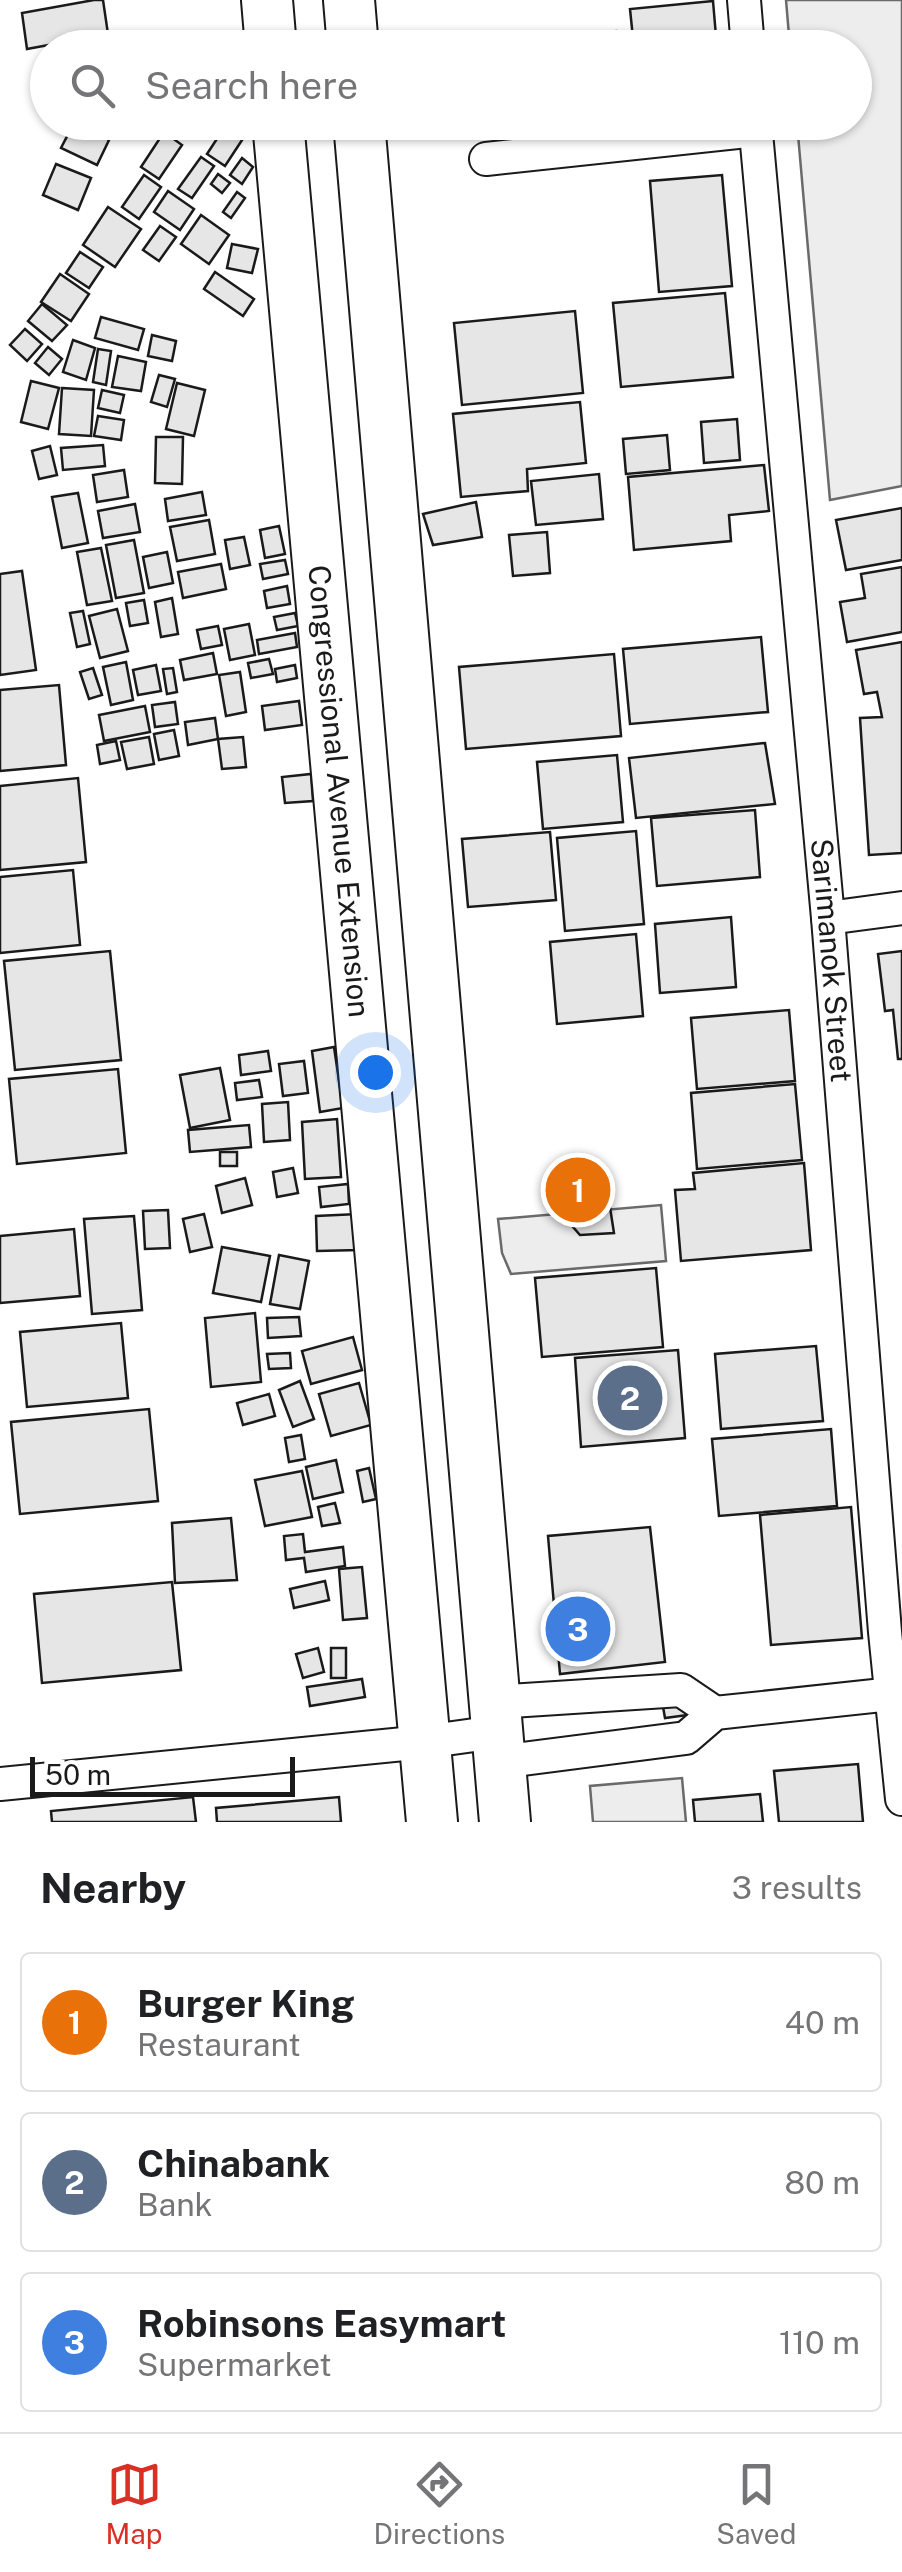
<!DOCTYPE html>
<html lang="en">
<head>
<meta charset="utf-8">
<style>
  :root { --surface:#fff; --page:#f2f2f2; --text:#202124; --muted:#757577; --line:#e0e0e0; --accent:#d93025 }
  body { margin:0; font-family:"Public Sans",sans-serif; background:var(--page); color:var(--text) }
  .scale { position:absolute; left:30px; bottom:25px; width:265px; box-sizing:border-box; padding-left:10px; border:5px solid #1a1a1a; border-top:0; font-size:28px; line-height:35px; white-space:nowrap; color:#1a1a1a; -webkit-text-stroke:8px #fff; paint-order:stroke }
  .you { position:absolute; left:375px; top:1072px; width:35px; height:35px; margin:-25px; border:8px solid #fff; border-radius:50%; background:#1a73e8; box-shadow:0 0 0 15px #1a73e833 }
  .badge { display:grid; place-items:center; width:65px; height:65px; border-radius:50%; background:var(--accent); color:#fff; font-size:32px; font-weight:700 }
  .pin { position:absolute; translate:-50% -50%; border:5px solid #fff; box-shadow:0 2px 10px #0006 }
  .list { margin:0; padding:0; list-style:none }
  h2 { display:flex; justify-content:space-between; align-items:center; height:130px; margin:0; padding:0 40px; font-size:42px }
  h2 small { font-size:32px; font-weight:400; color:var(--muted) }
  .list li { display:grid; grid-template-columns:65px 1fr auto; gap:30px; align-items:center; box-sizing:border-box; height:140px; margin:0 20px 20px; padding:0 20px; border:2px solid var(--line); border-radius:10px }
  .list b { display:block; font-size:38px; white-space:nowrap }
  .list p { margin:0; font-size:32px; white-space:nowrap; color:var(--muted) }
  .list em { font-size:32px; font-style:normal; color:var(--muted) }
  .icon { flex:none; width:55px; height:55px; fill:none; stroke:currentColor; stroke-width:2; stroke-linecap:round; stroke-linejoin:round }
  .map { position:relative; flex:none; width:902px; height:1822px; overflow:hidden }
  .search { position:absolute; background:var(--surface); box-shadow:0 2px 8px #0004; left:30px; right:30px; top:30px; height:110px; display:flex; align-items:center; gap:25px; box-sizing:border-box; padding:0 35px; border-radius:55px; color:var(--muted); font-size:38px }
  .sheet { height:610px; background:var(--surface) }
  nav { display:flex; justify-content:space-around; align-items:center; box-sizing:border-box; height:140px; border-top:2px solid var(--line); background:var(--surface); font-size:28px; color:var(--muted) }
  nav a { display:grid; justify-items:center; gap:5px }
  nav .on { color:var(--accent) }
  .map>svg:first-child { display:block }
  .built { fill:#ededed; stroke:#6a6a6a; stroke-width:2.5 }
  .building { fill:#e6e6e6; stroke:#1a1a1a; stroke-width:2.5 }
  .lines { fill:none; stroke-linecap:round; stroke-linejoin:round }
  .minor-casing { stroke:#1a1a1a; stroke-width:36 }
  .primary-casing { stroke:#1a1a1a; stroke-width:54 }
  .minor { stroke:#fff; stroke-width:32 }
  .primary { stroke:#fff; stroke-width:50 }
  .labels { text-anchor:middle; stroke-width:8; stroke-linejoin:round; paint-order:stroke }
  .street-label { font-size:30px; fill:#1a1a1a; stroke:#fff }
</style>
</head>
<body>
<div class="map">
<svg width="902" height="1822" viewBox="0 0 902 1822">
  <rect width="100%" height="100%" fill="#fff"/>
  <g class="built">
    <path d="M786,0H902V486L830,500L797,123L854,122V48L790,47Z"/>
    <path d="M661,1205L666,1261L511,1274L502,1253L498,1219Z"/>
    <path d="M682,1778L686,1822H593L590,1786Z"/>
  </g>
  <g class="building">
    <path d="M94,0H103L108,34L27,49L22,13Z"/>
    <path d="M713,1L717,48H634L630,9Z"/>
    <path d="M616,31L617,48H522V39Z"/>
    <path d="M228,122L246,134L225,166L207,154Z"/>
    <path d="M74,123L109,140L97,165L61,148Z"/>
    <path d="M164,132L182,145L159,179L141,167Z"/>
    <path d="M201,157L214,166L192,198L178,189Z"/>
    <path d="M242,158L253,167L242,184L230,175Z"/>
    <path d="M56,164L91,178L78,210L43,195Z"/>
    <path d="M218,174L230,183L222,193L211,184Z"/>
    <path d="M144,175L161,187L139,219L122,207Z"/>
    <path d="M722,175L732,286L659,292L650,181Z"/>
    <path d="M168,191L194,209L180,230L154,212Z"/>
    <path d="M237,192L245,198L231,218L223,212Z"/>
    <path d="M108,207L141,229L115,267L83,245Z"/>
    <path d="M201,215L229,235L209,264L181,244Z"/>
    <path d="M160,226L176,237L159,261L143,250Z"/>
    <path d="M232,244L258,249L252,273L227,268Z"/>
    <path d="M80,252L103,267L89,288L66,273Z"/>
    <path d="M215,272L254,299L243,316L204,289Z"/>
    <path d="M60,274L89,294L71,321L41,302Z"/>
    <path d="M725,293L733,377L621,387L613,303Z"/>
    <path d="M42,304L67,325L52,341L28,321Z"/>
    <path d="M575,311L583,393L462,405L454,323Z"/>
    <path d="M101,317L144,329L138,350L95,338Z"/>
    <path d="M25,329L42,344L27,361L10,345Z"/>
    <path d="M152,335L176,341L172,361L148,356Z"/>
    <path d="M73,340L95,348L86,380L63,372Z"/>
    <path d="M48,347L62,359L49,375L35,363Z"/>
    <path d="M98,349L111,351L106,385L93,382Z"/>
    <path d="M118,356L146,362L141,391L112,387Z"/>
    <path d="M159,375L175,379L167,407L151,402Z"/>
    <path d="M31,381L59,388L48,429L21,422Z"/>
    <path d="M177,383L205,390L194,436L166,429Z"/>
    <path d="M62,388L94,390L91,436L59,434Z"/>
    <path d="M102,390L124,395L120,413L98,408Z"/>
    <path d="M580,402L586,463L527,469L528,491L461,497L453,414Z"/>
    <path d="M98,416L124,420L121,440L94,436Z"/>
    <path d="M737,419L740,460L704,463L701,422Z"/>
    <path d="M667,435L670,470L626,474L623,439Z"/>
    <path d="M156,437H183L182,484L155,483Z"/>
    <path d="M103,445L105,466L63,470L61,448Z"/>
    <path d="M50,446L57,475L39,479L32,451Z"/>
    <path d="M764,465L769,511L729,515L731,541L634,550L628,477Z"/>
    <path d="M124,470L128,497L97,502L93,475Z"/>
    <path d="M599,474L603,519L536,525L531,481Z"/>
    <path d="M202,492L206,515L168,521L165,499Z"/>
    <path d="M78,493L88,543L62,548L52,497Z"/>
    <path d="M476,502L482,537L433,545L423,514Z"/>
    <path d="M135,504L140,532L103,538L98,511Z"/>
    <path d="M902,508V560L846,570L836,520Z"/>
    <path d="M209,520L215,554L177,561L170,527Z"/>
    <path d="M279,526L285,554L265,558L260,530Z"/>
    <path d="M547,532L550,573L513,576L509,535Z"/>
    <path d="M244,537L250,565L230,569L225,540Z"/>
    <path d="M134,540L144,593L116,598L106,545Z"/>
    <path d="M101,548L112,601L87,605L77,552Z"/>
    <path d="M167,552L173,583L149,588L143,557Z"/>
    <path d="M285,560L288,574L263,579L260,564Z"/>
    <path d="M221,564L226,589L183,598L178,572Z"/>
    <path d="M902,567V632L847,642L840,602L865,598L861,574Z"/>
    <path d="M22,571L36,670L0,675V574Z"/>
    <path d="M287,586L290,604L267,608L264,591Z"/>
    <path d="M172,598L178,634L161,637L155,602Z"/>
    <path d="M144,600L148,623L130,626L126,603Z"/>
    <path d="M117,609L128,651L100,658L89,616Z"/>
    <path d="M83,611L90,644L77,647L70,613Z"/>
    <path d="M295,613L298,626L277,630L274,617Z"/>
    <path d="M249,624L255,655L230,660L224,629Z"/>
    <path d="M218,626L222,645L201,649L197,630Z"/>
    <path d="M295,633L297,647L259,654L257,640Z"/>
    <path d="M761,637L768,712L630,724L623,649Z"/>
    <path d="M902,642V853L869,855L860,718L882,717L877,692L864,694L856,650Z"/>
    <path d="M213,653L217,674L184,680L180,660Z"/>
    <path d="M614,654L621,736L466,749L459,667Z"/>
    <path d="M269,659L273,674L251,678L248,663Z"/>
    <path d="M126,662L133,700L111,705L103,667Z"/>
    <path d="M156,665L161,691L138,695L133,670Z"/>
    <path d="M295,665L297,678L277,682L275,669Z"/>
    <path d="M93,668L102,695L89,699L80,672Z"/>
    <path d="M173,668L177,692L167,694L163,669Z"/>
    <path d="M240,672L246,712L226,716L219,675Z"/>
    <path d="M59,685L66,765L0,771V690Z"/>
    <path d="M299,701L302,725L265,730L262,706Z"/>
    <path d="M175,702L178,724L155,727L152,705Z"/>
    <path d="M145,706L150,732L104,741L99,715Z"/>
    <path d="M215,718L218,739L188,745L185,722Z"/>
    <path d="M174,730L179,756L159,760L154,734Z"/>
    <path d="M149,737L154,764L127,769L121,742Z"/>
    <path d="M243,737L246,767L222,769L218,739Z"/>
    <path d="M116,741L120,760L100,764L97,745Z"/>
    <path d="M765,743L775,804L636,818L629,758Z"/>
    <path d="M617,755L623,822L543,829L537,762Z"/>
    <path d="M311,774L313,801L285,803L282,777Z"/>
    <path d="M78,778L86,862L0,870V786Z"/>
    <path d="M755,810L760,877L657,886L651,818Z"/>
    <path d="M636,831L644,924L565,931L557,838Z"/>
    <path d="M550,832L556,900L468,907L462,839Z"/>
    <path d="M73,870L80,945L0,953V877Z"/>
    <path d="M731,917L736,987L660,993L655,924Z"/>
    <path d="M636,934L643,1016L557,1024L550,942Z"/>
    <path d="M110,951L121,1060L15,1070L4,961Z"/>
    <path d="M902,951V1059H898L893,1010L885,1011L878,954Z"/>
    <path d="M789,1010L795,1081L697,1089L691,1018Z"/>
    <path d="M334,1047L343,1108L320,1112L312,1051Z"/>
    <path d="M268,1051L271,1071L241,1075L239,1055Z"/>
    <path d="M304,1061L308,1093L283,1096L279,1064Z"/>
    <path d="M220,1068L230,1120L190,1128L180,1075Z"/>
    <path d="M118,1069L126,1153L17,1164L9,1079Z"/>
    <path d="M259,1080L262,1097L237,1100L235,1083Z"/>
    <path d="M795,1084L802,1160L697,1169L691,1093Z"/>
    <path d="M288,1102L290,1140L264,1142L262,1104Z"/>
    <path d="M337,1119L341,1177L305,1179L302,1122Z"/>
    <path d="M249,1125L251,1147L190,1152L188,1130Z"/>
    <rect x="220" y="1152" width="17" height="14"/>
    <path d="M804,1163L811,1250L681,1261L675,1190L695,1189L693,1173Z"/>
    <path d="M293,1168L298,1193L277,1197L273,1172Z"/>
    <path d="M245,1178L252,1205L222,1213L216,1186Z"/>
    <path d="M348,1184L349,1204L321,1207L319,1187Z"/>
    <path d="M609,1201L614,1233L580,1235L560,1212Z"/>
    <path d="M168,1210L170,1248L145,1249L143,1211Z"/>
    <path d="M204,1214L212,1247L190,1252L183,1219Z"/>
    <path d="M358,1214L359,1250L317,1251L316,1216Z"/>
    <path d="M134,1216L142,1310L92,1314L84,1219Z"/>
    <path d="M74,1229L80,1296L0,1303V1236Z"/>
    <path d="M222,1247L270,1256L261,1302L213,1293Z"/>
    <path d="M279,1255L309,1261L300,1309L270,1304Z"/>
    <path d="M656,1268L663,1347L542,1357L535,1278Z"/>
    <path d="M255,1313L261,1382L211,1387L205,1318Z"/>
    <path d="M299,1317L301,1336L268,1338L267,1318Z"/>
    <path d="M121,1323L128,1398L27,1407L20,1332Z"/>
    <path d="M353,1337L362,1370L311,1384L302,1351Z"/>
    <path d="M816,1346L823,1421L721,1429L715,1354Z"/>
    <path d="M678,1350L685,1438L581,1447L575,1358Z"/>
    <path d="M290,1353L291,1368L269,1369L267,1354Z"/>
    <path d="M300,1381L314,1419L293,1427L279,1390Z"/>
    <path d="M359,1383L371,1425L331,1436L319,1394Z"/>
    <path d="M269,1394L275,1416L243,1425L237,1403Z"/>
    <path d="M149,1409L158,1501L20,1514L11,1422Z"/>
    <path d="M831,1429L837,1506L719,1516L712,1439Z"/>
    <path d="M301,1435L305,1459L289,1462L285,1438Z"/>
    <path d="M336,1460L343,1492L313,1499L306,1467Z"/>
    <path d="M369,1468L376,1499L363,1502L357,1471Z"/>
    <path d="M302,1471L312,1517L265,1526L255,1480Z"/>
    <path d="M335,1503L340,1523L322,1526L318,1507Z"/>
    <path d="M851,1507L862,1638L771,1645L760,1515Z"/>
    <path d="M231,1518L237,1580L175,1583L172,1523Z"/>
    <path d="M650,1527L665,1662L560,1674L548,1536Z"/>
    <path d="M303,1534L305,1552L343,1547L345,1566L306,1572L304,1558L286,1560L284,1536Z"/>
    <path d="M362,1567L367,1618L343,1620L339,1569Z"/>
    <path d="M325,1581L329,1600L294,1608L290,1589Z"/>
    <path d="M172,1582L181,1670L42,1683L34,1594Z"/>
    <path d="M318,1648L324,1672L303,1678L296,1654Z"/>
    <rect x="331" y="1648" width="15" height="30"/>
    <path d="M362,1679L365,1697L310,1706L307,1687Z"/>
    <path d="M693,1697L695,1714L665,1718L662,1701Z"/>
    <path d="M858,1764L863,1822H779L774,1771Z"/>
    <path d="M760,1794L763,1822H695L693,1800Z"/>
    <path d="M193,1797L196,1822H52L51,1811Z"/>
    <path d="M339,1797L341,1822H217L216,1808Z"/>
  </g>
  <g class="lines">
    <g class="minor-casing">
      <g id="minor">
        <path d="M744,0L748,48"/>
        <path id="s1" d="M755,122L828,918L885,1632L902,1799"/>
        <path d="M486,159L756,130"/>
        <path d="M828,918L902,908"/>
        <path d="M494,1702L681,1690L715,1713"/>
        <path d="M499,1762L686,1738L715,1713L902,1693"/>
        <path d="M0,1784L424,1742L496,1732"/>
      </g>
    </g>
    <g class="primary-casing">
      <g id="primary">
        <path d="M267,0L271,48"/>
        <path d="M349,0L353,48"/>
        <path id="s2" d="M278,122L432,1822"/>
        <path d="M359,122L505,1822"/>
      </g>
    </g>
    <use href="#minor" class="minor"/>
    <use href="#primary" class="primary"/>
  </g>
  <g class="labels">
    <g class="street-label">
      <text dy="10" stroke="none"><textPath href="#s2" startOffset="672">Congressional Avenue Extension</textPath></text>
      <text dy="10" stroke="none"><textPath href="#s1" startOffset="842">Sarimanok Street</textPath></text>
    </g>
  </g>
</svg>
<div class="scale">50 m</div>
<div class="you"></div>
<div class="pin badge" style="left:578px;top:1190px;background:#e8710a">1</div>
<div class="pin badge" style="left:630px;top:1398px;background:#5c6f8a">2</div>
<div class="pin badge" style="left:578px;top:1629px;background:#3f7fe0">3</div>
<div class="search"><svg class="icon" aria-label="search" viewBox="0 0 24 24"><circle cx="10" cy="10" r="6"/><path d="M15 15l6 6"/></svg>Search here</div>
</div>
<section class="sheet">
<h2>Nearby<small>3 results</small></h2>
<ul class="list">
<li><span class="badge" style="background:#e8710a">1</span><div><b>Burger King</b><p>Restaurant</p></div><em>40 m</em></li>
<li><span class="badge" style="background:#5c6f8a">2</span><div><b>Chinabank</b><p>Bank</p></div><em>80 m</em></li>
<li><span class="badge" style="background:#3f7fe0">3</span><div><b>Robinsons Easymart</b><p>Supermarket</p></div><em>110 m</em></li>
</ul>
</section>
<nav>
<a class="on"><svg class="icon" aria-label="map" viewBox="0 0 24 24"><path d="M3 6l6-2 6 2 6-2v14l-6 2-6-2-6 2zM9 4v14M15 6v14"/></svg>Map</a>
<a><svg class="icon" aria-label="directions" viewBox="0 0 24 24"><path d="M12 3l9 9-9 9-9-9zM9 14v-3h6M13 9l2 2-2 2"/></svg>Directions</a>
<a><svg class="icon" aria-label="saved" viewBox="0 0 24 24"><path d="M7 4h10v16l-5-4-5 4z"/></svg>Saved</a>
</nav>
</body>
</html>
